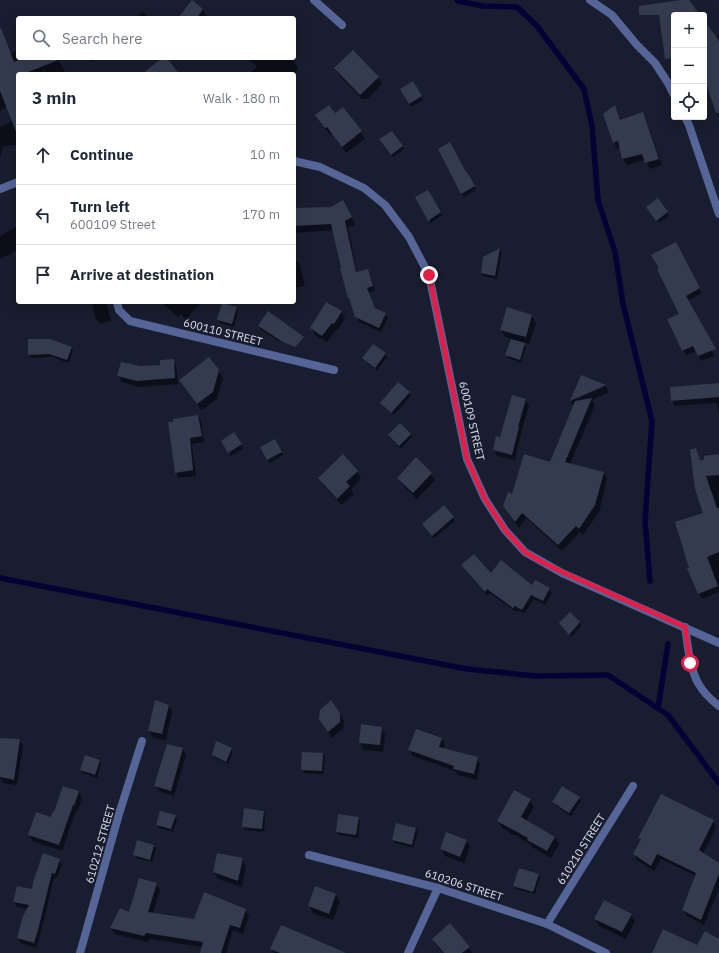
<!DOCTYPE html>
<html lang="en">
<head>
<meta charset="utf-8">
<style>
  :root { --surface:#fff; --page:#f2f2f3; --text:#1f2937; --muted:#747a83; --line:#e0e1e3 }
  body { margin:0; font-family:"IBM Plex Sans",sans-serif; background:var(--page); color:var(--text) }
  .controls { position:absolute; right:12px; top:12px; display:grid; overflow:hidden; border-radius:4px; box-shadow:0 4px 16px #0002 }
  .controls button { width:36px; height:36px; display:grid; place-items:center; padding:0; border:0; border-bottom:1px solid var(--line); background:var(--surface); color:var(--text); font:20px sans-serif }
  .stop { position:absolute; width:12px; height:12px; margin:-9px; border:3px solid #e11d48; border-radius:50%; background:#fff }
  .stop.end { background:#e11d48; border-color:#fff; box-shadow:0 1px 4px #0008 }
  .list { margin:0; padding:0; list-style:none }
  h2 { display:flex; justify-content:space-between; align-items:center; height:52px; margin:0; padding:0 16px; font-size:17px }
  h2 small { font-size:13px; font-weight:400; color:var(--muted) }
  .list li { display:grid; grid-template-columns:26px 1fr auto; gap:12px; align-items:center; box-sizing:border-box; height:60px; padding:0 16px; border-top:1px solid var(--line) }
  .list b { display:block; font-size:15px; white-space:nowrap }
  .list p { margin:0; font-size:13px; white-space:nowrap; color:var(--muted) }
  .list em { font-size:13px; font-style:normal; color:var(--muted) }
  .icon { flex:none; width:22px; height:22px; fill:none; stroke:currentColor; stroke-width:2; stroke-linecap:round; stroke-linejoin:round }
  .map { position:relative; flex:none; width:719px; height:953px; overflow:hidden }
  .search { position:absolute; background:var(--surface); box-shadow:0 4px 16px #0002; left:16px; top:16px; width:280px; height:44px; display:flex; align-items:center; gap:10px; box-sizing:border-box; padding:0 14px; border-radius:4px; color:var(--muted); font-size:15px }
  .panel { position:absolute; background:var(--surface); box-shadow:0 4px 16px #0002; left:16px; top:72px; width:280px; height:232px; border-radius:4px }
  .map>svg:first-child { display:block }
  .shadow { fill:#0007; fill-rule:evenodd }
  .lines { fill:none; stroke-linecap:round; stroke-linejoin:round }
  .stream { stroke:#040135; stroke-width:5.5 }
  .building { fill:#343b4e }
  .street { stroke:#566597; stroke-width:8 }
  .route { stroke:#e11d48; stroke-width:5 }
  .labels { text-anchor:middle; stroke-width:3; stroke-linejoin:round; paint-order:stroke }
  .street-label { font-size:11px; fill:#dde1ee; stroke:#181d2f }
</style>
</head>
<body>
<div class="map">
<svg width="719" height="953" viewBox="0 0 719 953">
  <rect width="100%" height="100%" fill="#181d2f"/>
  <g class="shadow">
    <path d="M192,2L203,10L207,17L206,18H180Z"/>
    <path d="M143,12L148,18H136Z"/>
    <path d="M704,22L717,40L719,32V119L704,73Z"/>
    <path d="M18,50V58H57L65,72L61,74H46L43,68V74H18V100L0,111V58Z"/>
    <path d="M89,58H96L92,62Z"/>
    <path d="M246,58H292L298,68L293,74H249L257,66Z"/>
    <path d="M335,68L378,78L382,84L367,99H362L339,75Z"/>
    <path d="M413,83L423,100L411,107L401,90Z"/>
    <path d="M615,107L618,113L621,121L643,113L646,120L662,165L650,169L645,160L627,165L623,159L620,148L617,149L614,142Z"/>
    <path d="M317,116L361,132L365,139L346,153L332,133L330,135Z"/>
    <path d="M18,118V145L3,146L0,158V127Z"/>
    <path d="M382,143L402,146L404,149L393,157Z"/>
    <path d="M439,149L466,174L467,173L476,190L464,197Z"/>
    <path d="M428,191L442,215L431,223L416,198Z"/>
    <path d="M342,202L355,224L348,228L353,250L339,247L333,230L294,233V209L331,208Z"/>
    <path d="M649,211L667,213L669,216L659,223Z"/>
    <path d="M18,226V250L0,259V236Z"/>
    <path d="M675,243L702,293L687,301L702,327L714,356L701,361L696,351L686,355L683,350L680,314Z"/>
    <path d="M500,249L502,252L497,279L483,276L482,273L484,258Z"/>
    <path d="M350,250L353,254L357,273L367,270L370,275L375,291L368,293L376,309L385,314L388,318L381,332L359,322L349,298L341,268Z"/>
    <path d="M298,261L300,265L305,286L294,288V262Z"/>
    <path d="M92,302H106L111,321L100,324L95,317Z"/>
    <path d="M161,302H202L186,319L181,314L178,317Z"/>
    <path d="M236,308L238,311L234,327L220,323L218,320Z"/>
    <path d="M507,309L532,316L536,323L529,344L523,342L526,347L521,363L508,358L506,355L512,339L505,337L501,330Z"/>
    <path d="M341,311L345,318L338,330L337,329L327,342L315,335L311,328Z"/>
    <path d="M281,323L279,341L261,330L259,326Z"/>
    <path d="M71,348L73,351L69,363L52,357L31,358L29,354Z"/>
    <path d="M385,354L387,357L377,370L365,361L363,358Z"/>
    <path d="M173,360L176,366L178,384L140,387L122,382L118,376L140,367L161,366Z"/>
    <path d="M218,371L223,378L217,399L202,410L184,387Z"/>
    <path d="M581,376L605,386L609,392L592,400L595,405L570,464L603,473L607,479L599,512L583,535L580,532L562,551L526,518L519,528L508,513L513,495L550,463L574,407L571,401ZM603,385L604,387L578,398V396Z"/>
    <path d="M719,384V414L717,403L675,406L672,400Z"/>
    <path d="M409,393L411,396L394,415L383,406L381,403Z"/>
    <path d="M513,396L526,400L529,406L521,433V434L515,460L497,456L494,450L500,438Z"/>
    <path d="M198,416L201,421L204,442L192,444L196,476L179,478L176,472L174,423Z"/>
    <path d="M234,434L243,448L231,456L222,441Z"/>
    <path d="M410,434L412,437L401,448L391,439L389,436Z"/>
    <path d="M275,441L283,455L270,463L262,448Z"/>
    <path d="M719,455V592L702,599L699,594L704,514L705,461Z"/>
    <path d="M343,456L357,472L361,479L351,489L354,494L342,505L323,485L319,478Z"/>
    <path d="M416,458L431,474L435,480L417,499L402,484L398,478Z"/>
    <path d="M444,506L455,521L434,538L425,527Z"/>
    <path d="M462,565L533,586L549,589L552,593L545,605L534,599L524,614L518,610L516,612L490,593L488,596L465,570Z"/>
    <path d="M570,613L580,623L581,626L571,637L560,623Z"/>
    <path d="M168,705L172,712L166,740L153,738L149,731Z"/>
    <path d="M340,713L344,721L343,729L332,738L320,719Z"/>
    <path d="M381,727L385,734L383,752L364,750L360,743Z"/>
    <path d="M5,739L20,740L23,746L17,785L3,783L0,778V770Z"/>
    <path d="M442,739L445,745L443,749L477,758L480,764L477,780L458,775L455,771L413,756L409,750Z"/>
    <path d="M168,745L183,749L186,755L174,796L159,791L155,785Z"/>
    <path d="M231,749L233,752L228,764L215,758L213,755Z"/>
    <path d="M323,754L325,758L323,774L304,773L302,770Z"/>
    <path d="M100,761L101,764L97,778L83,773L81,770Z"/>
    <path d="M64,787L79,792L82,798L78,811H76L62,851L33,841L29,835L51,819L55,813Z"/>
    <path d="M579,798L581,801L571,816L555,805L553,802Z"/>
    <path d="M530,800L534,807L526,821L555,837L559,844L551,858L532,847L530,844L502,828L498,821Z"/>
    <path d="M263,812L265,815L264,832L245,830L243,826Z"/>
    <path d="M175,816L177,819L173,832L159,828L157,825Z"/>
    <path d="M358,818L360,821L358,838L339,835L337,832Z"/>
    <path d="M713,821L716,827L703,854L719,865V888L704,925L687,916L683,910L696,876L661,859L654,871L637,860L634,854L641,841L640,838Z"/>
    <path d="M416,828L418,832L413,848L395,843L393,840Z"/>
    <path d="M466,840L470,847L464,863L445,856L441,849Z"/>
    <path d="M154,846L156,849L152,862L136,858L134,854Z"/>
    <path d="M242,859L246,866L242,887L218,879L214,872Z"/>
    <path d="M59,860L62,865L57,878L54,877L40,936L36,948L21,943L18,938L28,909L17,907L14,902L33,891Z"/>
    <path d="M538,875L540,878L535,894L516,889L514,885Z"/>
    <path d="M156,884L160,890L153,913L195,920L245,910L249,916L243,934L233,930L226,953H201L202,947L150,939L147,942L115,934L111,928L120,909L130,913Z"/>
    <path d="M315,888L336,895L340,902L333,920L313,913L309,906Z"/>
    <path d="M631,914L635,921L626,939L599,926L595,919Z"/>
    <path d="M433,939L469,947L472,953H443L437,946Z"/>
    <path d="M271,949L336,953H274Z"/>
  </g>
  <g class="lines">
    <g class="stream">
      <path d="M457,0L458,1L483,6L517,7L537,26L584,89L592,126L598,200L615,252L623,304L652,421L645,521L650,581"/>
      <path d="M0,578L467,669L536,676L608,675L668,715L719,783"/>
      <path d="M658,708L668,644"/>
    </g>
  </g>
  <g class="building">
    <path d="M192,0L203,9L197,18H178Z"/>
    <path d="M681,0H689L700,15H674V58L665,59L659,15H639V6Z"/>
    <path d="M704,20L719,41V113H716L704,77Z"/>
    <path d="M0,28H1L14,62L23,58L61,59L23,74H18L17,134L0,91Z"/>
    <path d="M353,50L379,77L360,95L334,68Z"/>
    <path d="M162,58H167L179,74H142Z"/>
    <path d="M413,81L422,96L409,104L400,89Z"/>
    <path d="M329,105L335,113L343,107L362,131L342,147L327,127L325,128L315,115Z"/>
    <path d="M615,105L620,120L643,112L659,159L645,163L642,154L622,159L618,141L613,143L603,114Z"/>
    <path d="M392,131L403,146L391,155L379,139Z"/>
    <path d="M450,142L466,172H467L475,186L461,194L438,149Z"/>
    <path d="M428,190L441,212L428,221L415,197Z"/>
    <path d="M658,198L668,212L656,221L646,207Z"/>
    <path d="M343,200L352,217L345,221L356,272L368,269L373,286L367,288L375,308L386,313L379,328L355,317L349,298H348L340,268L341,267L331,224L294,226V208L331,207Z"/>
    <path d="M676,242L700,288L686,296L716,349L698,356L693,346L682,351L667,319L679,314L657,269L659,268L651,255Z"/>
    <path d="M500,248L495,276L481,273L483,257Z"/>
    <path d="M326,302L342,311L334,324L332,323L322,336L310,328Z"/>
    <path d="M222,303L237,307L232,324L217,320Z"/>
    <path d="M507,307L532,315L526,337L500,330Z"/>
    <path d="M268,311L304,337L295,347L283,342L258,326Z"/>
    <path d="M28,339H50L72,347L67,360L49,354L28,355Z"/>
    <path d="M511,339L525,343L520,360L505,355Z"/>
    <path d="M373,344L386,353L375,368L362,358Z"/>
    <path d="M209,357L219,370L213,392L197,404L179,380Z"/>
    <path d="M174,359L175,378L137,381L117,376L121,362L140,366L160,365V360Z"/>
    <path d="M581,375L606,385L570,401Z"/>
    <path d="M398,382L410,392L391,413L380,403Z"/>
    <path d="M719,383V397L671,401L670,387Z"/>
    <path d="M512,395L526,399L518,427H519L512,455L493,450L496,436L500,437Z"/>
    <path d="M592,398L565,462L604,472L595,505L579,529L576,526L558,545L522,513L515,522L503,506L508,492L512,494L524,454L550,462L575,401Z"/>
    <path d="M198,415L202,436L190,438L193,470L175,473L168,422H173V419Z"/>
    <path d="M400,423L411,434L399,446L388,435Z"/>
    <path d="M234,432L242,444L228,453L221,441Z"/>
    <path d="M275,439L282,452L267,460L260,447Z"/>
    <path d="M696,448L700,460H704V456L719,454V475L706,476L717,508H719V552L707,557L718,586L698,594L687,568H689L675,522L703,513L695,489L690,450Z"/>
    <path d="M343,454L358,471L346,482L350,486L337,499L318,478Z"/>
    <path d="M416,457L432,473L413,493L397,478Z"/>
    <path d="M444,505L454,517L432,536L422,524Z"/>
    <path d="M474,554L491,573L501,560L532,585L535,580L550,588L543,601L531,595L522,610L515,606L513,608L487,589L485,592L461,565Z"/>
    <path d="M570,612L580,622L569,635L559,623Z"/>
    <path d="M155,700L169,705L162,734L148,731Z"/>
    <path d="M331,700L340,713V722L328,732L319,719L320,710Z"/>
    <path d="M361,724L382,727L380,745L359,743Z"/>
    <path d="M416,729L442,738L439,747L478,757L474,774L453,769L454,766L408,750Z"/>
    <path d="M0,738L20,739L14,780L0,777Z"/>
    <path d="M216,741L232,748L226,762L212,755Z"/>
    <path d="M167,744L183,748L171,791L154,786Z"/>
    <path d="M302,752L323,753L322,771L301,770Z"/>
    <path d="M85,755L100,760L95,775L80,770Z"/>
    <path d="M63,786L79,791L74,806L73,805L59,845L28,835L36,812L51,817L53,811L54,812Z"/>
    <path d="M562,786L580,797L569,813L552,802Z"/>
    <path d="M514,790L531,799L521,817L555,837L547,851L527,840L528,838L497,821Z"/>
    <path d="M661,794L714,820L699,850L719,863V874L701,920L682,910L696,873L657,854L651,866L633,854L641,839L638,838Z"/>
    <path d="M244,808L264,811L262,829L242,827Z"/>
    <path d="M160,811L176,815L171,829L156,825Z"/>
    <path d="M338,814L359,817L356,835L336,832Z"/>
    <path d="M396,823L416,828L412,845L392,840Z"/>
    <path d="M446,832L467,840L460,857L440,849Z"/>
    <path d="M137,840L154,845L150,860L133,855Z"/>
    <path d="M43,853L60,859L55,874L52,873L38,930L34,943L17,938L23,916L29,905L13,902L17,886L32,889L33,882Z"/>
    <path d="M217,853L243,858L238,881L213,872Z"/>
    <path d="M519,868L539,874L533,892L513,886Z"/>
    <path d="M139,878L157,883L148,912L194,919L204,892L246,909L240,928L230,925L221,953H200L203,942L146,933L144,936L110,928L120,908L129,912Z"/>
    <path d="M315,886L336,894L329,914L308,906Z"/>
    <path d="M604,900L632,914L622,932L594,919Z"/>
    <path d="M450,923L470,947L462,953H444L432,939Z"/>
    <path d="M281,925L305,935L346,953H280L270,949Z"/>
    <path d="M663,929L697,945L705,931L719,939V953H652Z"/>
  </g>
  <g class="lines">
    <g class="street">
      <path d="M314,0L342,25"/>
      <path d="M590,0L612,15L637,45L655,63L668,83L674,95"/>
      <path d="M685,117L689,125L719,214"/>
      <path d="M294,161L320,167L364,188L385,205L409,237L429,275L467,459L485,499L505,530L525,552L562,573L719,643"/>
      <path d="M0,189L18,182"/>
      <path d="M117,302L119,310L130,321L334,370"/>
      <path d="M685,627C688,646 689,666 698,683C703,692 711,700 719,706"/>
      <path d="M309,855L438,888L547,924L606,953"/>
      <path d="M547,924L633,786"/>
      <path d="M80,953L119,814L142,741"/>
      <path d="M408,953L438,888"/>
    </g>
  </g>
  <g class="lines">
    <path class="route" d="M429,275L467,459L485,499L505,530L525,552L542,562L562,572L685,627L690,663"/>
  </g>
  <g class="labels">
    <g class="street-label">
      <text transform="translate(223 332) rotate(14)" y="4">600110 STREET</text>
      <text transform="translate(472 421) rotate(77)" y="4">600109 STREET</text>
      <text transform="translate(100 844) rotate(-74)" y="4">610212 STREET</text>
      <text transform="translate(581 849) rotate(-58)" y="4">610210 STREET</text>
      <text transform="translate(464 885) rotate(18)" y="4">610206 STREET</text>
    </g>
  </g>
</svg>
<div class="controls">
<button>+</button>
<button>−</button>
<button><svg class="icon" aria-label="locate" viewBox="0 0 24 24"><circle cx="12" cy="12" r="6"/><path d="M12 2v4M12 18v4M2 12h4M18 12h4"/></svg></button>
</div>
<div class="stop" style="left:690px;top:663px"></div>
<div class="stop end" style="left:429px;top:275px"></div>
<div class="search"><svg class="icon" aria-label="search" viewBox="0 0 24 24"><circle cx="10" cy="10" r="6"/><path d="M15 15l6 6"/></svg>Search here</div>
<section class="panel">
<h2>3 min<small>Walk · 180 m</small></h2>
<ul class="list">
<li><svg class="icon" aria-label="ahead" viewBox="0 0 24 24"><path d="M12 20V5M6 11l6-6 6 6"/></svg><div><b>Continue</b></div><em>10 m</em></li>
<li><svg class="icon" aria-label="left" viewBox="0 0 24 24"><path d="M17 20v-9H6M10 6l-5 5 5 5"/></svg><div><b>Turn left</b><p>600109 Street</p></div><em>170 m</em></li>
<li><svg class="icon" aria-label="arrive" viewBox="0 0 24 24"><path d="M6 21V4h12l-3 4 3 4H6"/></svg><div><b>Arrive at destination</b></div></li>
</ul>
</section>
</div>
</body>
</html>
